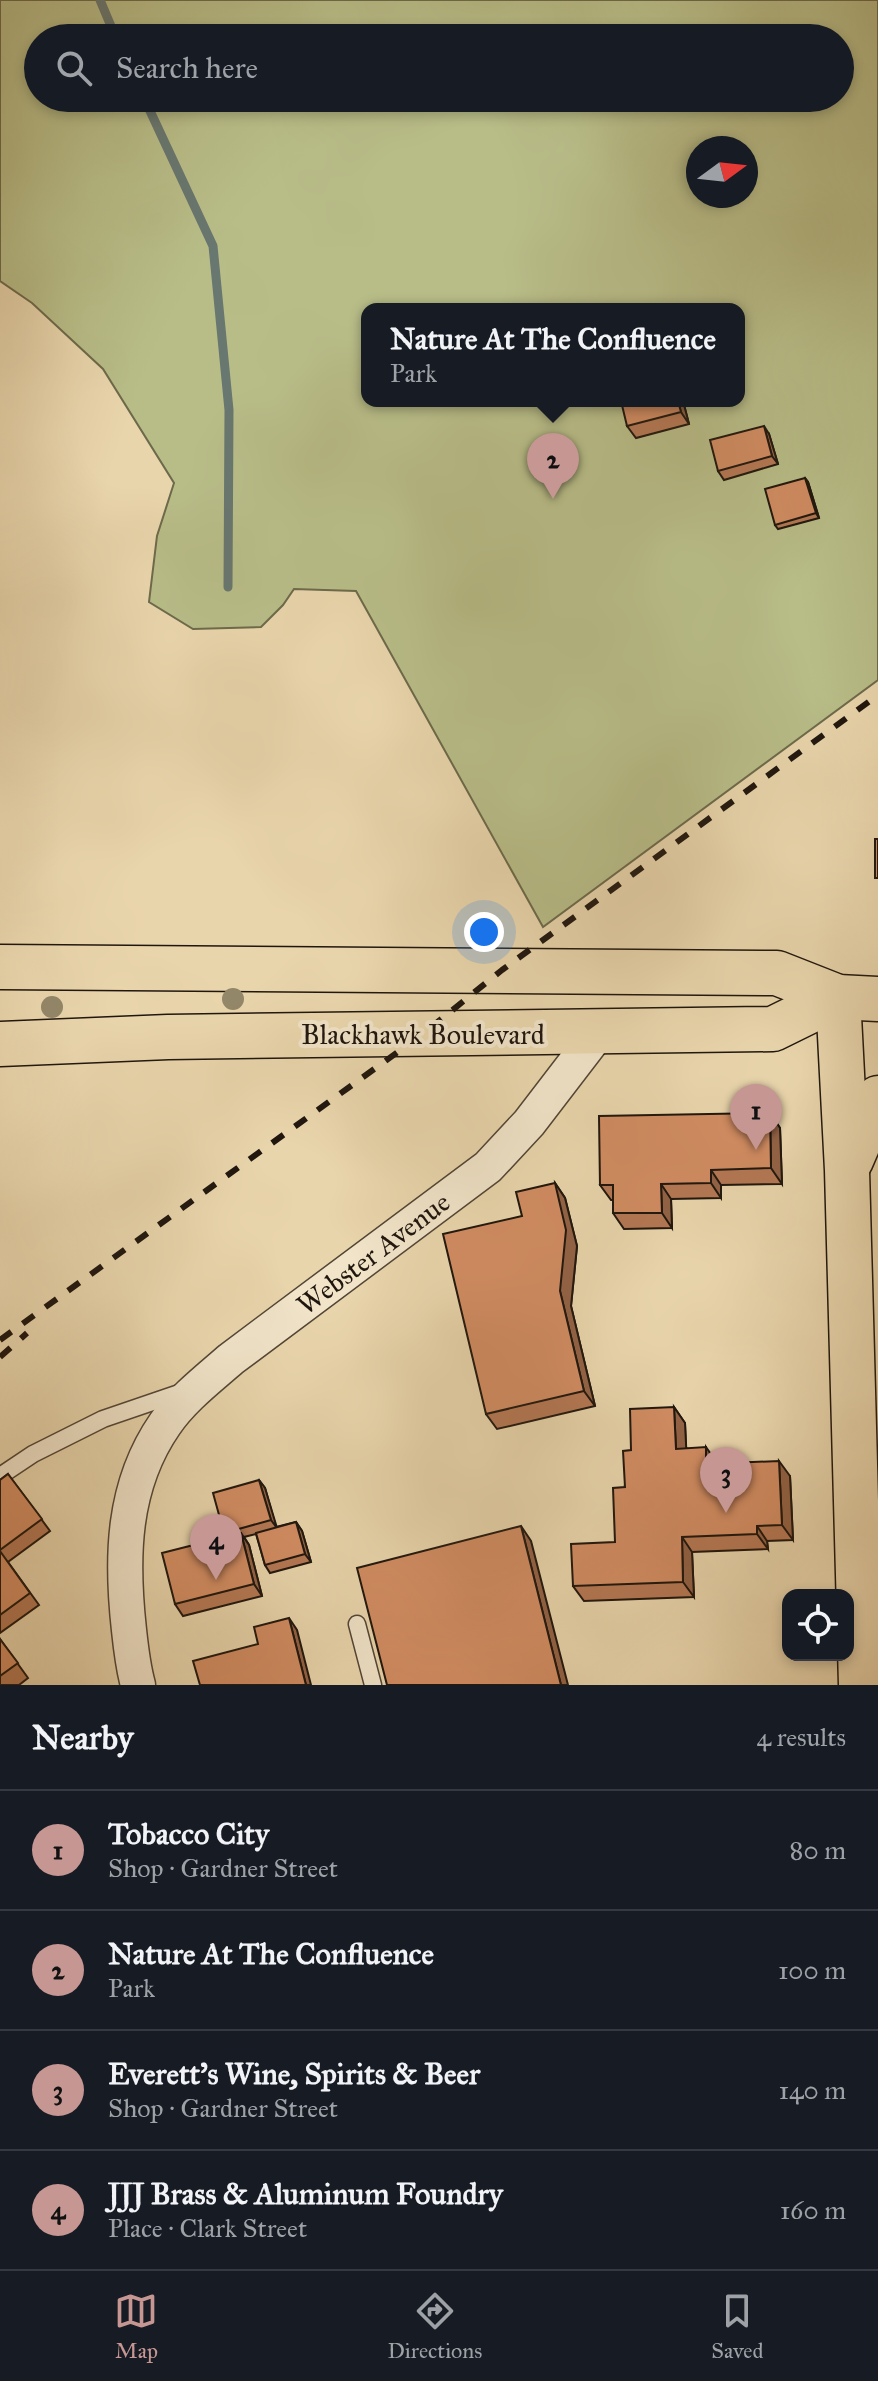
<!DOCTYPE html>
<html lang="en">
<head>
<meta charset="utf-8">
<style>
  :root { --surface:#171b24; --page:#20242c; --text:#f1f3f6; --muted:#9ea1a6; --line:#363941; --accent:#c59692 }
  body { margin:0; font-family:"IM FELL Great Primer",serif; background:var(--page); color:var(--text) }
  .controls { position:absolute; right:24px; bottom:24px; display:grid; overflow:hidden; border-radius:16px; box-shadow:0 4px 12px #0003 }
  .controls button { width:72px; height:72px; display:grid; place-items:center; padding:0; border:0; border-bottom:2px solid var(--line); background:var(--surface); color:var(--text); font:40px sans-serif }
  .compass { position:absolute; left:686px; top:136px; width:72px; height:72px; border-radius:50%; background:var(--surface); box-shadow:0 4px 12px #0003; rotate:75deg }
  .you { position:absolute; left:484px; top:932px; width:28px; height:28px; margin:-20px; border:6px solid #fff; border-radius:50%; background:#1a73e8; box-shadow:0 0 0 12px #1a73e833 }
  .badge { display:grid; place-items:center; width:52px; height:52px; border-radius:50%; background:var(--accent); color:#111; font-size:26px; font-weight:700 }
  .pin { position:absolute; translate:-50% -66px; filter:drop-shadow(0 2px 4px #0008) }
  .pin::after { content:''; position:absolute; top:42px; width:28px; height:24px; background:inherit; clip-path:polygon(0 0,100% 0,50% 100%) }
  .popup { position:absolute; left:361px; top:303px; width:384px; height:104px; box-sizing:border-box; display:grid; place-content:center; border-radius:16px; background:var(--surface); filter:drop-shadow(0 2px 6px #0005); font-size:26px; white-space:nowrap; color:var(--muted) }
  .popup b { font-size:30px; color:var(--text) }
  .popup::after { content:''; position:absolute; left:50%; top:100%; margin-left:-16px; border:16px solid transparent; border-top-color:var(--surface) }
  .list { margin:0; padding:0; list-style:none }
  h2 { display:flex; justify-content:space-between; align-items:center; height:104px; margin:0; padding:0 32px; font-size:34px }
  h2 small { font-size:26px; font-weight:400; color:var(--muted) }
  .list li { display:grid; grid-template-columns:52px 1fr auto; gap:24px; align-items:center; box-sizing:border-box; height:120px; padding:0 32px; border-top:2px solid var(--line) }
  .list b { display:block; font-size:30px; white-space:nowrap }
  .list p { margin:0; font-size:26px; white-space:nowrap; color:var(--muted) }
  .list em { font-size:26px; font-style:normal; color:var(--muted) }
  .icon { flex:none; width:44px; height:44px; fill:none; stroke:currentColor; stroke-width:2; stroke-linecap:round; stroke-linejoin:round }
  .map { position:relative; flex:none; width:878px; height:1685px; overflow:hidden }
  .search { position:absolute; background:var(--surface); box-shadow:0 4px 12px #0003; left:24px; right:24px; top:24px; height:88px; display:flex; align-items:center; gap:20px; box-sizing:border-box; padding:0 28px; border-radius:44px; color:var(--muted); font-size:30px }
  .sheet { height:584px; background:var(--surface) }
  nav { display:flex; justify-content:space-around; align-items:center; box-sizing:border-box; height:112px; border-top:2px solid var(--line); background:var(--surface); font-size:22px; color:var(--muted) }
  nav a { display:grid; justify-items:center; gap:4px }
  nav .on { color:var(--accent) }
  .map>svg:first-child { display:block }
  .green { fill:#b8bd88; stroke:#6c6a4b; stroke-width:2; fill-rule:evenodd }
  .lines { fill:none; stroke-linecap:round; stroke-linejoin:round }
  .stream { stroke:#687770; stroke-width:9 }
  .service-casing { stroke:#524636; stroke-width:19 }
  .minor-casing { stroke:#524636; stroke-width:37 }
  .primary-casing { stroke:#1f160e; stroke-width:47 }
  .service { stroke:#f1e4c9; stroke-width:16 }
  .minor { stroke:#f1e4c9; stroke-width:34 }
  .primary { stroke:#e9d5ac; stroke-width:44 }
  .rail { stroke:#1f160e; stroke-width:6; stroke-dasharray:14 14; stroke-linecap:butt }
  .tree { fill:#938769 }
  .wall { fill:#b47854; stroke:#1f160e; stroke-width:2 }
  .shaded-wall { fill:#926245; stroke:#1f160e; stroke-width:2 }
  .building { fill:#d18c62; stroke:#1f160e; stroke-width:2 }
  .labels { text-anchor:middle; stroke-width:8; stroke-linejoin:round; paint-order:stroke }
  .street-label { font-size:28px; fill:#1f160e; stroke:#f1e4c9 }
</style>
</head>
<body>
<div class="map">
<svg width="878" height="1685" viewBox="0 0 878 1685">
  <rect width="100%" height="100%" fill="#e9d5ac"/>
  <filter id="stains"><feTurbulence type="fractalNoise" baseFrequency=".0025" numOctaves="4"/><feColorMatrix values="0 0 0 0 .2 0 0 0 0 .09 0 0 0 0 .02 0 0 0 .5 -.17"/></filter>
  <radialGradient id="worn" r=".72"><stop offset=".6" stop-color="#630" stop-opacity="0"/><stop offset="1" stop-color="#630" stop-opacity=".3"/></radialGradient>
  <path class="green" d="M0,0H878V680L543,927L356,591L294,589L283,605L261,627L193,629L149,602L157,536L174,483L103,369L32,303L0,281ZM38,38H840V98H38ZM698,148H746V196H698ZM367,309H739V401H367Z"/>
  <g class="lines">
    <g class="stream">
      <path d="M100,0L116,38"/>
      <path d="M144,98L213,246L229,410L228,587"/>
    </g>
    <g class="service-casing">
      <g id="service">
        <path d="M0,1476L33,1454L103,1419L182,1392"/>
        <path d="M357,1624L373,1685"/>
      </g>
    </g>
    <g class="minor-casing">
      <path id="minor" d="M138,1685C133,1667 131,1649 129,1630C121,1558 122,1486 165,1424C182,1399 208,1379 231,1359L488,1167L529,1123L598,1033"/>
    </g>
    <g class="primary-casing">
      <g id="primary">
        <path d="M0,967L777,973L838,997L878,999"/>
        <path d="M838,997L847,1170L861,1685"/>
        <path d="M0,1044L168,1037L773,1029L838,997"/>
        <path d="M851,1160L878,1098"/>
      </g>
    </g>
    <use href="#service" class="service"/>
    <use href="#minor" class="minor"/>
    <use href="#primary" class="primary"/>
    <g class="rail">
      <path d="M0,1340L424,1033L502,970L878,695"/>
      <path d="M0,1357L27,1333"/>
    </g>
  </g>
  <g class="tree">
    <circle cx="233" cy="999" r="11"/>
    <circle cx="52" cy="1007" r="11"/>
  </g>
  <g class="wall">
    <path d="M683,401L689,424L636,438L627,426Z"/>
    <path d="M769,434L778,464L724,480L718,471Z"/>
    <path d="M805,478L808,482L819,518L778,529L775,525Z"/>
    <path d="M770,1113L780,1128L782,1184L721,1185V1198L671,1199L672,1228L624,1229L613,1213V1200H611L600,1185Z"/>
    <path d="M555,1183L565,1198L577,1246L571,1306L595,1406L497,1429L486,1414L522,1216Z"/>
    <path d="M674,1407L685,1423L686,1448L717,1464L790,1476L793,1540L767,1541L768,1549L692,1552L694,1597L584,1601L573,1586L615,1542L631,1450Z"/>
    <path d="M8,1474L50,1531L8,1562L39,1605L0,1633V1480Z"/>
    <path d="M259,1480L265,1488L276,1527L296,1522L302,1531L311,1562L270,1573L265,1565L256,1534L244,1537L249,1545L262,1596L183,1616L175,1604L226,1536L224,1533Z"/>
    <path d="M0,1639L28,1678L19,1685H0Z"/>
  </g>
  <g class="shaded-wall">
    <path d="M678,401H683L689,424L681,412Z"/>
    <path d="M764,426L769,434L778,464L772,456Z"/>
    <path d="M805,478L808,482L819,518L816,513Z"/>
    <path d="M770,1113L780,1128L782,1184L771,1168Z"/>
    <path d="M711,1170L721,1185V1198L711,1183Z"/>
    <path d="M555,1183L565,1198L577,1246L571,1306L595,1406L584,1391L560,1291Z"/>
    <path d="M661,1184L671,1199L672,1228L662,1213Z"/>
    <path d="M674,1407L685,1423L687,1464L676,1449Z"/>
    <path d="M706,1447L717,1463V1479L706,1464Z"/>
    <path d="M779,1461L790,1476L793,1540L782,1525Z"/>
    <path d="M259,1480L265,1488L277,1528L271,1520Z"/>
    <path d="M296,1522L302,1531L311,1562L305,1554Z"/>
    <path d="M521,1526L531,1541L568,1685H561Z"/>
    <path d="M757,1526L767,1541L768,1549L757,1534Z"/>
    <path d="M241,1533L249,1545L262,1596L254,1584Z"/>
    <path d="M682,1537L692,1552L694,1597L683,1582Z"/>
    <path d="M289,1618L297,1630L311,1685H306Z"/>
  </g>
  <g class="building">
    <path d="M621,401H678L681,412L627,426Z"/>
    <path d="M764,426L772,456L718,471L710,440Z"/>
    <path d="M805,478L816,513L775,525L765,489Z"/>
    <rect x="875" y="839" width="3" height="39"/>
    <path d="M770,1113L771,1168L711,1170V1183L661,1184L662,1213H613V1185H600L599,1116Z"/>
    <path d="M555,1183L566,1230L560,1291L584,1391L486,1414L443,1234L522,1216L516,1192Z"/>
    <path d="M674,1407L676,1449L706,1447V1464L779,1461L782,1525L757,1526V1534L682,1537L683,1582L573,1586L571,1544L615,1542L613,1488L625,1487L623,1451L631,1450L630,1409Z"/>
    <path d="M8,1474L42,1519L0,1550V1480Z"/>
    <path d="M259,1480L271,1520L224,1533L213,1493Z"/>
    <path d="M296,1522L305,1554L265,1565L256,1533Z"/>
    <path d="M521,1526L561,1685H387L357,1568Z"/>
    <path d="M241,1533L254,1584L175,1604L162,1553Z"/>
    <path d="M0,1551L30,1593L0,1615Z"/>
    <path d="M289,1618L306,1685H200L193,1661L258,1644L254,1627Z"/>
    <path d="M0,1639L18,1663L0,1676Z"/>
  </g>
  <g class="labels">
    <g class="street-label">
      <text x="423" y="1044">Blackhawk Boulevard</text>
      <text transform="translate(373 1253) rotate(-37)" y="10">Webster Avenue</text>
    </g>
  </g>
  <rect width="100%" height="100%" filter="url(#stains)"/>
  <rect width="100%" height="100%" fill="url(#worn)"/>
</svg>
<div class="controls">
<button><svg class="icon" aria-label="locate" viewBox="0 0 24 24"><circle cx="12" cy="12" r="6"/><path d="M12 2v4M12 18v4M2 12h4M18 12h4"/></svg></button>
</div>
<svg class="compass" viewBox="-18 -18 36 36"><path d="M0-13l5 13h-10z" fill="#e53935"/><path d="M0 13l5-13h-10z" fill="#9ea1a6"/></svg>
<div class="you"></div>
<div class="pin badge" style="left:756px;top:1150px">1</div>
<div class="pin badge" style="left:553px;top:499px">2</div>
<div class="popup"><b>Nature At The Confluence</b>Park</div>
<div class="pin badge" style="left:726px;top:1513px">3</div>
<div class="pin badge" style="left:216px;top:1580px">4</div>
<div class="search"><svg class="icon" aria-label="search" viewBox="0 0 24 24"><circle cx="10" cy="10" r="6"/><path d="M15 15l6 6"/></svg>Search here</div>
</div>
<section class="sheet">
<h2>Nearby<small>4 results</small></h2>
<ul class="list">
<li><span class="badge">1</span><div><b>Tobacco City</b><p>Shop · Gardner Street</p></div><em>80 m</em></li>
<li><span class="badge">2</span><div><b>Nature At The Confluence</b><p>Park</p></div><em>100 m</em></li>
<li><span class="badge">3</span><div><b>Everett's Wine, Spirits &amp; Beer</b><p>Shop · Gardner Street</p></div><em>140 m</em></li>
<li><span class="badge">4</span><div><b>JJJ Brass &amp; Aluminum Foundry</b><p>Place · Clark Street</p></div><em>160 m</em></li>
</ul>
</section>
<nav>
<a class="on"><svg class="icon" aria-label="map" viewBox="0 0 24 24"><path d="M3 6l6-2 6 2 6-2v14l-6 2-6-2-6 2zM9 4v14M15 6v14"/></svg>Map</a>
<a><svg class="icon" aria-label="directions" viewBox="0 0 24 24"><path d="M12 3l9 9-9 9-9-9zM9 14v-3h6M13 9l2 2-2 2"/></svg>Directions</a>
<a><svg class="icon" aria-label="saved" viewBox="0 0 24 24"><path d="M7 4h10v16l-5-4-5 4z"/></svg>Saved</a>
</nav>
</body>
</html>
